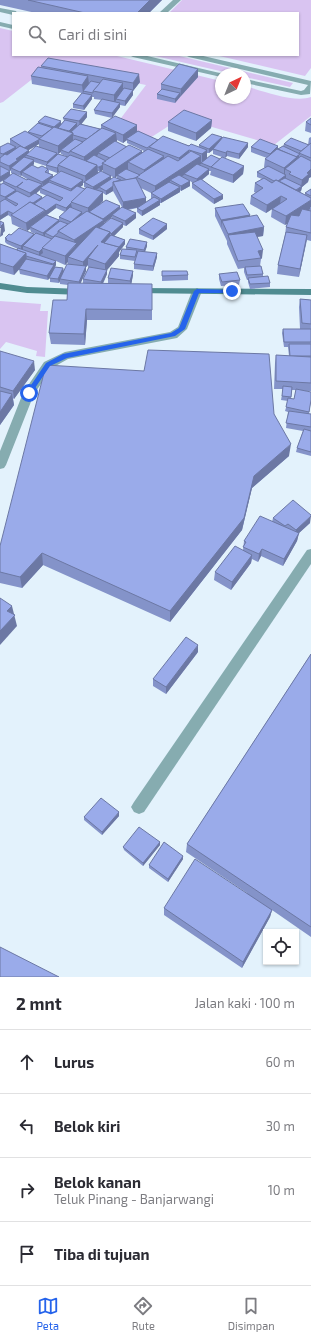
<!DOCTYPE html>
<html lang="id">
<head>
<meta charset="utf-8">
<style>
  :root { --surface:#fff; --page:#f2f2f3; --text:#2b2b33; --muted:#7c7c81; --line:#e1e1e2; --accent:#2563eb }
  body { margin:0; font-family:"Exo 2",sans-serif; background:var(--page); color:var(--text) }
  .controls { position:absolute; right:12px; bottom:12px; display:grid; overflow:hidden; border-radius:0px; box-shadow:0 1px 3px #0004 }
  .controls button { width:36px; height:36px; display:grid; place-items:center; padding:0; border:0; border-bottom:1px solid var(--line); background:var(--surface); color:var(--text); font:20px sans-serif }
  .compass { position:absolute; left:215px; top:68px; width:36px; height:36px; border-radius:50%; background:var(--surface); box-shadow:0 1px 3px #0004; rotate:43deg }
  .stop { position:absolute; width:12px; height:12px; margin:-9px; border:3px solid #2563eb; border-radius:50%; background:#fff }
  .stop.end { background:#2563eb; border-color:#fff; box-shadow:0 1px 4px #0008 }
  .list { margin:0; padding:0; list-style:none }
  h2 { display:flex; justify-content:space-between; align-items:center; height:52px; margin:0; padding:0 16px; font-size:17px }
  h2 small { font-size:13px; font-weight:400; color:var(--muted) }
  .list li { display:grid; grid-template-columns:26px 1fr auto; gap:12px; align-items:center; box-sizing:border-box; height:64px; padding:0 16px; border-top:1px solid var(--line) }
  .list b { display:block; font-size:15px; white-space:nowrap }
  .list p { margin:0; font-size:13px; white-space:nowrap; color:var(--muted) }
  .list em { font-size:13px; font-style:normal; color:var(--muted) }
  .icon { flex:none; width:22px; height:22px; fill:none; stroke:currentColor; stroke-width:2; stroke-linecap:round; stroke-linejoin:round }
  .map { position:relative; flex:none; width:311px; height:977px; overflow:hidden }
  .search { position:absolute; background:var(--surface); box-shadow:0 1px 3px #0004; left:12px; right:12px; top:12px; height:44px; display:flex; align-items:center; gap:10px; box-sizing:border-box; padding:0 14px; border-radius:0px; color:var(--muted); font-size:15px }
  .sheet { height:308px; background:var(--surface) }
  nav { display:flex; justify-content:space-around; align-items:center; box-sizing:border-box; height:56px; border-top:1px solid var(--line); background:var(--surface); font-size:11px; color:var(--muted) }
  nav a { display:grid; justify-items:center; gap:2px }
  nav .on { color:var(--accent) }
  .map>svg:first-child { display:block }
  .green { fill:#d9c4f1 }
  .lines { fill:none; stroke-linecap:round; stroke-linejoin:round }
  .lane { fill:#86acb0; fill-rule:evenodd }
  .secondary { fill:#508c91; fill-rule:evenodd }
  .wall { fill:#8493c9; fill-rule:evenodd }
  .shaded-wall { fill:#6c78a4 }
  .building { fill:#9aabea; stroke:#6c78a4 }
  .route { fill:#2563eb }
</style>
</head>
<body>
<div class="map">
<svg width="311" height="977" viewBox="0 0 311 977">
  <rect width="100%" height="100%" fill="#e3f2fc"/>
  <g class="green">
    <path d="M182,0H311V68L305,76L215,55H298V13H169Z"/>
    <path d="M0,28L13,31V55H113L221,81V98H245V86C263,91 294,103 311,97V116L274,145L181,118L147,140L115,126L146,85L49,66L3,102L0,103Z"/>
    <path d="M151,55H175L293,83L290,87L245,77V74H233Z"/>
    <path d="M0,301L41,304L40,311H48L45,357L36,356L37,351L6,342L0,349Z"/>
  </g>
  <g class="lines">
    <g class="lane">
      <path d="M173,0H181L167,13H159Z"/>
      <path d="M0,8L16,11L17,13H13V15L0,12Z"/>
      <path d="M0,22L13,25V29L0,26Z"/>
      <path d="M129,55H143L224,74H221V77L133,57Z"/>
      <path d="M185,55H199L311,81L310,94L301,95L245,83V79L301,91L304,90L308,85L189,57Z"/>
      <path d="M197,288L202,291L187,329L177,338L68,359L52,368L34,394L6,465L4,468L0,469V451L23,393L44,362L65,352L170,332L178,327L192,291Z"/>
      <path d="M311,549V564L144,812L139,814L134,812L131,807L134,802L307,550Z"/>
    </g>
    <g class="secondary">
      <path d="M0,283L27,287L82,289L87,292L82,295L27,293L0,289Z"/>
      <path d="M137,288L311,289V295L133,293L132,291Z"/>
    </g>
  </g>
  <g class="wall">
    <path d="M0,0H162L149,13H36L0,5Z"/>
    <path d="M41,66L140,82L133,91V95L125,106L120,105V107L112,117L137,131L158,140L199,147V145L222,137V138L248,143V147L239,159L227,156L225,158L213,154V150L209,153H207V158L220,159L244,166L243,174L233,183L210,175L211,171H209V174L202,180L223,199L214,204L192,188V183H193L190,181V186L181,191L180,190V192L161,203H160V205L142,216L137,212V208L128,210L136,213V218L126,226L123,225V227L114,236L125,240V244L119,252V256L107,270V274L103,284H116L108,283V278L133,271V275L131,284H152V320H87L85,345L51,344L49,333L67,300L68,285L60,284V281L59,283L50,282V277L48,280L20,274L19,269L14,275L0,271V244L17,250L18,249L7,244L5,242V238L11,235H34L35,234L31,232L30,229L27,231L12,224L11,217L8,215L0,220V147L10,144V139L28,133V132L39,123L38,122L61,124L64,121L63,118L87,112V117L81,124L100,129L101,128V125L112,118L95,114L94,110L102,100L94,99V97H92V99L84,110L73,108V104L82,93L32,84L31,76L42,68ZM117,140L123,143L127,140V143L144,151L142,153V151L127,147L116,142L117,141ZM39,144V147L29,153V150ZM61,152V154L68,157L58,154ZM34,162L46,166V168H38L33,166L34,164ZM1,167L10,171L11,170V173H13L10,175ZM49,170L57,173L59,172V173L53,177L49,173ZM103,170V172L98,173V171L100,172ZM105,173L115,178L117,176V178L111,179V176ZM16,174L21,176L22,175V176L27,179V180ZM3,181V183L1,185L0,182ZM83,183H84V187L86,188L85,189L80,187L83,185ZM141,188L151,193V198H152L146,202V198ZM40,190V193L47,196L43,198L36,193ZM113,191L122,207L120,209V206L100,204L103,201V193L106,195ZM56,208L65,212L59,217V221V220L47,215ZM112,217V218L104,224V223ZM56,261L65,265L68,262V264L64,271L63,268L55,267L56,265ZM88,265V267H89L83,279V284H80L86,271V267Z"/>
    <path d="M198,69V77L180,97L175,103L157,99V94L161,90V84Z"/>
    <path d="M311,118V133L305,131L306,122Z"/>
    <path d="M212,120L211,128L196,141L168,131V122Z"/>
    <path d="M311,137V177L309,178L308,182L302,187L301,191L300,192L305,195V193L311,189V241L307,240L299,277L277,274L278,265L285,235L286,227L287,223L285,225L271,217L272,209L266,213L250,204L251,196L256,193L254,192L255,183L262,179L257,177V172L265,168L264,167L265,159L267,158L251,152V147L278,146V149L283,146L284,144L308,145L309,138Z"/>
    <path d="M215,208L250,215V216L264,227L263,236L257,237L262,258L261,259L260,266L263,274V276L270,283V287L250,289L248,282V280H247L244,272V268L238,269L227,244V241L215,216Z"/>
    <path d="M167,224V229L153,240L139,234V229Z"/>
    <path d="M147,242V246L145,252L157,253V257L153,271L134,269V264L135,261L120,259V255L126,249V247Z"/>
    <path d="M162,271L188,275V280L162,281Z"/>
    <path d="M219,274L240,280L239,285L221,286L219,279Z"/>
    <path d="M300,299L311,300V391H305L311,400L309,414H311V456L296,452L297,448L303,431L286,428L288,412L285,411L288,401L281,400L283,389H274L275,363L276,355L289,356L288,347H284L282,333L283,329H300L299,307ZM292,390H296L294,399H291Z"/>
    <path d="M0,351L35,370L14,399L13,398L14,405L0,425Z"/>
    <path d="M274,414L289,456L252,488L242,530L170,622L43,565L22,588L0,583V546Z"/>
    <path d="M273,518L310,523L299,533L297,541L283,566L261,556L258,562L252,559L251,563L231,590L214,580L215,572L243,550L244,541L272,522Z"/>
    <path d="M198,652L166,694L153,686V679Z"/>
    <path d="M311,654V937L272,910L270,917L242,968L164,915V908L247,893L186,852L187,844Z"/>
    <path d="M119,816L102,835L84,820V817Z"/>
    <path d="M160,842V845L143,866L124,850L123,847Z"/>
    <path d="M183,856V859L168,882L149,868V865Z"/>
  </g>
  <g class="shaded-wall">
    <path d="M150,0H162L149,13H137Z"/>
    <path d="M198,69V77L180,97L181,89Z"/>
    <path d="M139,74L140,82L133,91V83Z"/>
    <path d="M88,76L89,84L83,93L82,85Z"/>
    <path d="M123,83V91L116,99V101L114,103V95Z"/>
    <path d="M133,90V95L125,106V101Z"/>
    <path d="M180,93V97L175,103V99Z"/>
    <path d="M92,95V99L84,110L83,106Z"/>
    <path d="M120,103V107L112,118V113Z"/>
    <path d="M87,112V117L80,126L79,121Z"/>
    <path d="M212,120L211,128L196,141V133Z"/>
    <path d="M61,121V125L54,131V127Z"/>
    <path d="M77,123V127L70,134L69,131Z"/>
    <path d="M137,125V133L126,139L127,140L123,143V135Z"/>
    <path d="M73,133V141L61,150V152L58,154V146Z"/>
    <path d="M116,133L117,141L100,154L98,153V155L84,166V157Z"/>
    <path d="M222,137V142L209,153V149Z"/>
    <path d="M39,140V144L25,152L24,148Z"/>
    <path d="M248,143V147L239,159V154Z"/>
    <path d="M278,146V150L269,158L270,154Z"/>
    <path d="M16,147V151L3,159V154Z"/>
    <path d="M29,150V155H26V156L11,168V170L10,171L9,166L16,159Z"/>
    <path d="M189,150V158L179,167V158Z"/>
    <path d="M207,150V158L202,163V154Z"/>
    <path d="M142,151V159L128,162V169L118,176L117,175V176L115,178V169Z"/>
    <path d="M227,151V156L225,158L226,153Z"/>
    <path d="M57,153V158L47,165V162Z"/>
    <path d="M299,154V159L285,169V175L284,176V168L293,159Z"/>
    <path d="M164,156V165L144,178V170Z"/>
    <path d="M201,156V164L185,174H184V175L173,182L170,180V185L155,194V186Z"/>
    <path d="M34,160V164L24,173L22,172V175L21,176L20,172Z"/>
    <path d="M97,165L98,174L86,184L85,176Z"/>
    <path d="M103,165V170L100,172L99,167Z"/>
    <path d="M244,166L243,174L233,183V175Z"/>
    <path d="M58,167L59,172L57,173V168Z"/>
    <path d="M209,169V174L196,184L197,179Z"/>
    <path d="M311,169V177L309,178L308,182L302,187L301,191L294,196V192L301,187L302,180L307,173Z"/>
    <path d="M10,171V176L0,182L1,188L0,189V177Z"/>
    <path d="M53,175V180H49V183L43,187L42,182Z"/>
    <path d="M286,175V180L276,182Z"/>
    <path d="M111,176V180L99,187V188L93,192V187Z"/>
    <path d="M83,180V185L71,194V189Z"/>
    <path d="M190,181V186L181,191V186Z"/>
    <path d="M42,184V189L40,188V190L31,198L30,193Z"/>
    <path d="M113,186V191L106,195V191Z"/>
    <path d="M180,187V192L161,203V199Z"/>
    <path d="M16,190L17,194L6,198V202L5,197Z"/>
    <path d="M103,192V201L88,216V208Z"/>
    <path d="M223,195V199L214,204V199Z"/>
    <path d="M281,196L280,204L266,213L267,205Z"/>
    <path d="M42,197L43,201L16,215Z"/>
    <path d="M146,198V206L123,210V202Z"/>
    <path d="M160,200V205L142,216V211Z"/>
    <path d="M311,200V207H310V209L285,225L286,216Z"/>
    <path d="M71,203L72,208L66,213V208Z"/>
    <path d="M56,204V208L30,227V229L27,231L26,223Z"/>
    <path d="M120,206V210L112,215V217L104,223V228L68,257V262L65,265V256L75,246L74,240Z"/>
    <path d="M8,211V215L0,220V216Z"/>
    <path d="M82,212L83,217L71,222Z"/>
    <path d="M136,213V218L126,226L125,221Z"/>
    <path d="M250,215L249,224L222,221L221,228V220Z"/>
    <path d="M59,220V225L45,233V236L44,238L43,233Z"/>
    <path d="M4,223L5,231L3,233V235L0,237L1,226Z"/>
    <path d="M123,223V227L111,239V234Z"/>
    <path d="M167,224V229L153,240V236Z"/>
    <path d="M264,227L263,236L230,241L228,236V234Z"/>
    <path d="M110,232V240L106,245L101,242Z"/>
    <path d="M34,234V239L23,246V249L21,250V246Z"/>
    <path d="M307,235L306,243L299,277L300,269Z"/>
    <path d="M125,240V244L119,252V256L107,270V274L101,287V282L105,272V264Z"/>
    <path d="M147,242V246L144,254V250Z"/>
    <path d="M98,245L88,258V265L86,267V271L79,287V282L83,270V262Z"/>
    <path d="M42,248L43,253L39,256V252Z"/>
    <path d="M263,250L262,258L261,259L258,251Z"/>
    <path d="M26,253L27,261L14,275L13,267Z"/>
    <path d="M157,253V257L153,271V266Z"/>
    <path d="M56,261V265L54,268V270L48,280L47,276L53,266V264Z"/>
    <path d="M63,268L64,273L60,279V281L59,283L58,279Z"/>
    <path d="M133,271V275L131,286L130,281Z"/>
    <path d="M86,309L87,320L85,345L84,334Z"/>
    <path d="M34,361L35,370L14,399L13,391Z"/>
    <path d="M12,394L14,405L0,425V412Z"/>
    <path d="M291,444L289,456L252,488L242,530L170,622V611L254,476Z"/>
    <path d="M311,516L310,523L299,533L297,541L283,566L284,559L295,537L296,530Z"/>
    <path d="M262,549L261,556L258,562L259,554Z"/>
    <path d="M42,553L43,565L22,588L20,577Z"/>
    <path d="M252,555L251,563L231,590L232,582Z"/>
    <path d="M12,606L17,626L0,645V631L7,611Z"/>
    <path d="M198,645V652L166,694V687Z"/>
    <path d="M119,812V816L102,835V832Z"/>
    <path d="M160,842V845L143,866V863Z"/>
    <path d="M183,856V859L168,882V879Z"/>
    <path d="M272,910L270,917L242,968L243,962Z"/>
  </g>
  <g class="building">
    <path d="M28,0H150L137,13H85Z"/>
    <path d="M48,58L139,74L133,83L41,66Z"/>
    <path d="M179,64L198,69L181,89L161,84Z"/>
    <path d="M38,67L88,76L82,85L31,76Z"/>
    <path d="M103,79L123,83L114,95L93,91Z"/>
    <path d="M91,81L100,83L93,91V93L83,91Z"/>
    <path d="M124,88L133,90L125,101L116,99Z"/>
    <path d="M162,89L180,93L175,99L157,94Z"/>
    <path d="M82,93L92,95L83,106L73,104Z"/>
    <path d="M102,99L120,103L112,113L94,110Z"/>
    <path d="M71,109L87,112L79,121L63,118Z"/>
    <path d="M184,110L212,120L196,133L168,122Z"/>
    <path d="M45,116L61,121L54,127L38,122Z"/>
    <path d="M115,116L137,125L123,135L101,125Z"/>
    <path d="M311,118V125L306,122Z"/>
    <path d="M65,120L77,123L69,131L58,128Z"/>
    <path d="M38,123L53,128L42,136L28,132Z"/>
    <path d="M80,124L100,129L87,139L73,135V133L71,132Z"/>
    <path d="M54,127L73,133L58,146L39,139Z"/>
    <path d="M102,128L116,133L84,157L70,151Z"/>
    <path d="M25,131L40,139L24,148L10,139Z"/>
    <path d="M138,131L158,140L147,148L126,139Z"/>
    <path d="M212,134L222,137L209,149L199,145Z"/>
    <path d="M163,136L189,146L191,144L207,150L202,154L189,150L179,158L149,147Z"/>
    <path d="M223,137L248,143L239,154L227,151L226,153L213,149Z"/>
    <path d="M291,138L309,145L301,151L284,144Z"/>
    <path d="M75,139L83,142L70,151L69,153L61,150Z"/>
    <path d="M260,139L278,146L270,154L251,147Z"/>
    <path d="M115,141L127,147L110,158L98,153Z"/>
    <path d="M8,143L16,147L3,154L0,153V147Z"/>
    <path d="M311,143V158L299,153Z"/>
    <path d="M129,145L142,151L115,169L102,163Z"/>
    <path d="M20,146L29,150L16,159L18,160L9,166L0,162V158L5,154L7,155Z"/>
    <path d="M36,146L57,153L47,162L26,155Z"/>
    <path d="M283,146L300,154L296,157L278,149Z"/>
    <path d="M148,149L164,156L144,170L128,162Z"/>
    <path d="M277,149L297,157L284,168L265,159Z"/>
    <path d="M191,151L201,156L155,186L136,177L168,156L178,161Z"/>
    <path d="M58,154L68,157L58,165V167L57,168L46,165Z"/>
    <path d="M70,155L97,165L85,176L58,165Z"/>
    <path d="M94,155L106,161L102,163L103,165L99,167H97V165L86,161Z"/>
    <path d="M211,155L220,159L211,167L201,163Z"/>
    <path d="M301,156L311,161V169L307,173L309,174L302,180L289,174L291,172L285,169Z"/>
    <path d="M24,157L34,160L20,172L11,168Z"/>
    <path d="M222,157L244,166L233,175L211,167Z"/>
    <path d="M197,164L209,169L197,179L184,174Z"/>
    <path d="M32,165L38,168L42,166L48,169L45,172L53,175L42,182L22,172Z"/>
    <path d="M0,166L10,171L0,177Z"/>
    <path d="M268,166L286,175L278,181L276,180L274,181L257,172Z"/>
    <path d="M126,169L140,175L135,178L127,180L117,175Z"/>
    <path d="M61,171L83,180L71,189L49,180Z"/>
    <path d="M101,171L111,176L93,187L84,182Z"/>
    <path d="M13,173L27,180L28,179L42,184L30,193L17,187L23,182L16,187L3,181Z"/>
    <path d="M179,175L190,181L181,186L170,180Z"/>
    <path d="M114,177L121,180L113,182V186L106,191L99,187Z"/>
    <path d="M136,178L146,198L123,202L113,182Z"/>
    <path d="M264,178L272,183L276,180L311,198V200L286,216L272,209L287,199L281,196L267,205L251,196L263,188L255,183Z"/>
    <path d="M285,178L302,186L296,190L279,181Z"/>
    <path d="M201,179L223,195L214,199L192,183Z"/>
    <path d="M49,182L71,191L77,186L85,189L66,208L56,204L46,211L45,210L34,204L47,195L60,201L63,198L40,188Z"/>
    <path d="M169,182L180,187L161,199L151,193Z"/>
    <path d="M3,183L16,190L5,197L0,195V185Z"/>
    <path d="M87,187L103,192L88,208L71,202Z"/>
    <path d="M311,189V196L305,193Z"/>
    <path d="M17,191L29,197L35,193L42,197L33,203L30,202L14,214L8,211L0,216V202L5,199L16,206L18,204L6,198Z"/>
    <path d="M154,197L160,200L142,211L137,208Z"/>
    <path d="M106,200L120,206L103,219L89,212Z"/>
    <path d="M30,202L45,210L26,223L11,215Z"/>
    <path d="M243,204L250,215L221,220L215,208Z"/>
    <path d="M70,207L82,212L71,222L59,217Z"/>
    <path d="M122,207L136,213L125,221L112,215Z"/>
    <path d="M302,209L311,211V233L286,227L291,215L299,216Z"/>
    <path d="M87,211L104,220L74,240L58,231Z"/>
    <path d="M46,215L59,220L43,233L30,227Z"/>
    <path d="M257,215L264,227L228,234L222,221Z"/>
    <path d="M111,218L123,223L111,234L110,232L99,228Z"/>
    <path d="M153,218L167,224L153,236L139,229Z"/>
    <path d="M0,221L4,223L1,226H2L0,228Z"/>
    <path d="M60,221L68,224L58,231V233L53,237L45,233Z"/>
    <path d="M96,227L110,232L101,242L119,247L105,264L88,258L98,245L83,262L68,257Z"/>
    <path d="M19,228L34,234L21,246L6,240L7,239L5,238L9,234L11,235Z"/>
    <path d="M255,232L263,250L258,251L261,258L238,261L228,235Z"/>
    <path d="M286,232L307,235L300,269L278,265Z"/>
    <path d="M36,233L52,239L39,252L23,246Z"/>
    <path d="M111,235L125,240L119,247L104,243Z"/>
    <path d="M55,236L77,243L65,256L42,248Z"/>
    <path d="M130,239L147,242L144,250L126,247Z"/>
    <path d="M0,244L26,253L13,267L0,263Z"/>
    <path d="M18,248L56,261L53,264L26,256V253L17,250Z"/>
    <path d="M122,249L137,250L135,257L120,255Z"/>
    <path d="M138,251L157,253L153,266L134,264Z"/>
    <path d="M26,259L54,265L47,276L19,269Z"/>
    <path d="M67,264L86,266L79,282L60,279Z"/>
    <path d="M261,266L263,274L247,275L245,267Z"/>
    <path d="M55,267L63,268L58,279L49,278Z"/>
    <path d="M89,267L107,270L101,282L83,279Z"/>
    <path d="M111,268L133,271L130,281L108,278Z"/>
    <path d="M162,271H187L188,275L162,276Z"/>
    <path d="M237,272L240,280L222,282L219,274Z"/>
    <path d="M268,276L270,283L250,284L248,278Z"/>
    <path d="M68,283L152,284V310L86,309L84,334L49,333L53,300H67Z"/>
    <path d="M300,299L311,300V324L302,323Z"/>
    <path d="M283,329H311V342H284Z"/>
    <path d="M289,344H311V356H290Z"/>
    <path d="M148,350L269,354L274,414L291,444L254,476L244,518L170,611L42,553L20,577L0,572V546L46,365L144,371Z"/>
    <path d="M0,351L34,361L13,391L0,387Z"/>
    <path d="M276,355L311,357V383L276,381Z"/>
    <path d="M283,386L292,387L291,397L282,396Z"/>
    <path d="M296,389L311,392V400L309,412L286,407L288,398L294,399Z"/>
    <path d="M0,391L12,394L0,412Z"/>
    <path d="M289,411L311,414V427L286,423Z"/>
    <path d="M304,429L311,431V452L297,448Z"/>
    <path d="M293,500L311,515V516L296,530L288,524L285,526L273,518Z"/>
    <path d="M260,516L299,533L284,559L262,549L259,554L243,547L246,542L244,541Z"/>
    <path d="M235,546L252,555L232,582L215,572Z"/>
    <path d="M0,598L12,606L7,611L15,615L0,631Z"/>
    <path d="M186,637L198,645L166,687L153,679Z"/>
    <path d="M311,654V927L187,844Z"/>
    <path d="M101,798L119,812L102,832L84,817Z"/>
    <path d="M139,827L160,842L143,863L123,847Z"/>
    <path d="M164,842L183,856L168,879L149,865Z"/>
    <path d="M195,859L272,910L243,962L164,908Z"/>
    <path d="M0,947L59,977H0Z"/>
  </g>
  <path class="route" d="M197,289L232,290L235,291L232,293H199L185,329L175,336L67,358L50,366L31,394H27V391L46,363L63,354L171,333L179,328L194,291Z"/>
</svg>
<div class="controls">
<button><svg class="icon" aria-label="locate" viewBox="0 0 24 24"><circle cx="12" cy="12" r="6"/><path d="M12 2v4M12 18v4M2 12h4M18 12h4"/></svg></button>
</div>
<svg class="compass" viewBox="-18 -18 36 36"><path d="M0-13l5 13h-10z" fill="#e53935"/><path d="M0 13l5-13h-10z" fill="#7c7c81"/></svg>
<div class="stop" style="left:29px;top:393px"></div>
<div class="stop end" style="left:232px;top:291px"></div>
<div class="search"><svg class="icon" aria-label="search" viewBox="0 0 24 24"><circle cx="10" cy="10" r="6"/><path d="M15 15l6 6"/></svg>Cari di sini</div>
</div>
<section class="sheet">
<h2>2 mnt<small>Jalan kaki · 100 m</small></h2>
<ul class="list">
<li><svg class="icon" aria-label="ahead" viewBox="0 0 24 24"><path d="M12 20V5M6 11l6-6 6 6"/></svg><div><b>Lurus</b></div><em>60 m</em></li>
<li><svg class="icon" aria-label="left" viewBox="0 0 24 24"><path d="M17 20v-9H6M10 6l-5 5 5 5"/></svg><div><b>Belok kiri</b></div><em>30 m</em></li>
<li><svg class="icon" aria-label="right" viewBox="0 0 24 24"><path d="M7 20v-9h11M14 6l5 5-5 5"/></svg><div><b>Belok kanan</b><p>Teluk Pinang - Banjarwangi</p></div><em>10 m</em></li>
<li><svg class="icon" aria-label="arrive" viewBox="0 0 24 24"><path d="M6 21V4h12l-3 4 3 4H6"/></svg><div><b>Tiba di tujuan</b></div></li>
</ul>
</section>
<nav>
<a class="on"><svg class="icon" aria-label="map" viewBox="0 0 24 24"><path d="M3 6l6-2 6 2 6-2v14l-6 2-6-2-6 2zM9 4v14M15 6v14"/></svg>Peta</a>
<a><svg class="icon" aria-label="directions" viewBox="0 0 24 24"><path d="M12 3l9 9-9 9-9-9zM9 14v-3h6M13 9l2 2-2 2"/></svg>Rute</a>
<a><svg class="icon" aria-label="saved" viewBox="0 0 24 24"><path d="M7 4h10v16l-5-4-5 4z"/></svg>Disimpan</a>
</nav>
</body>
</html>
